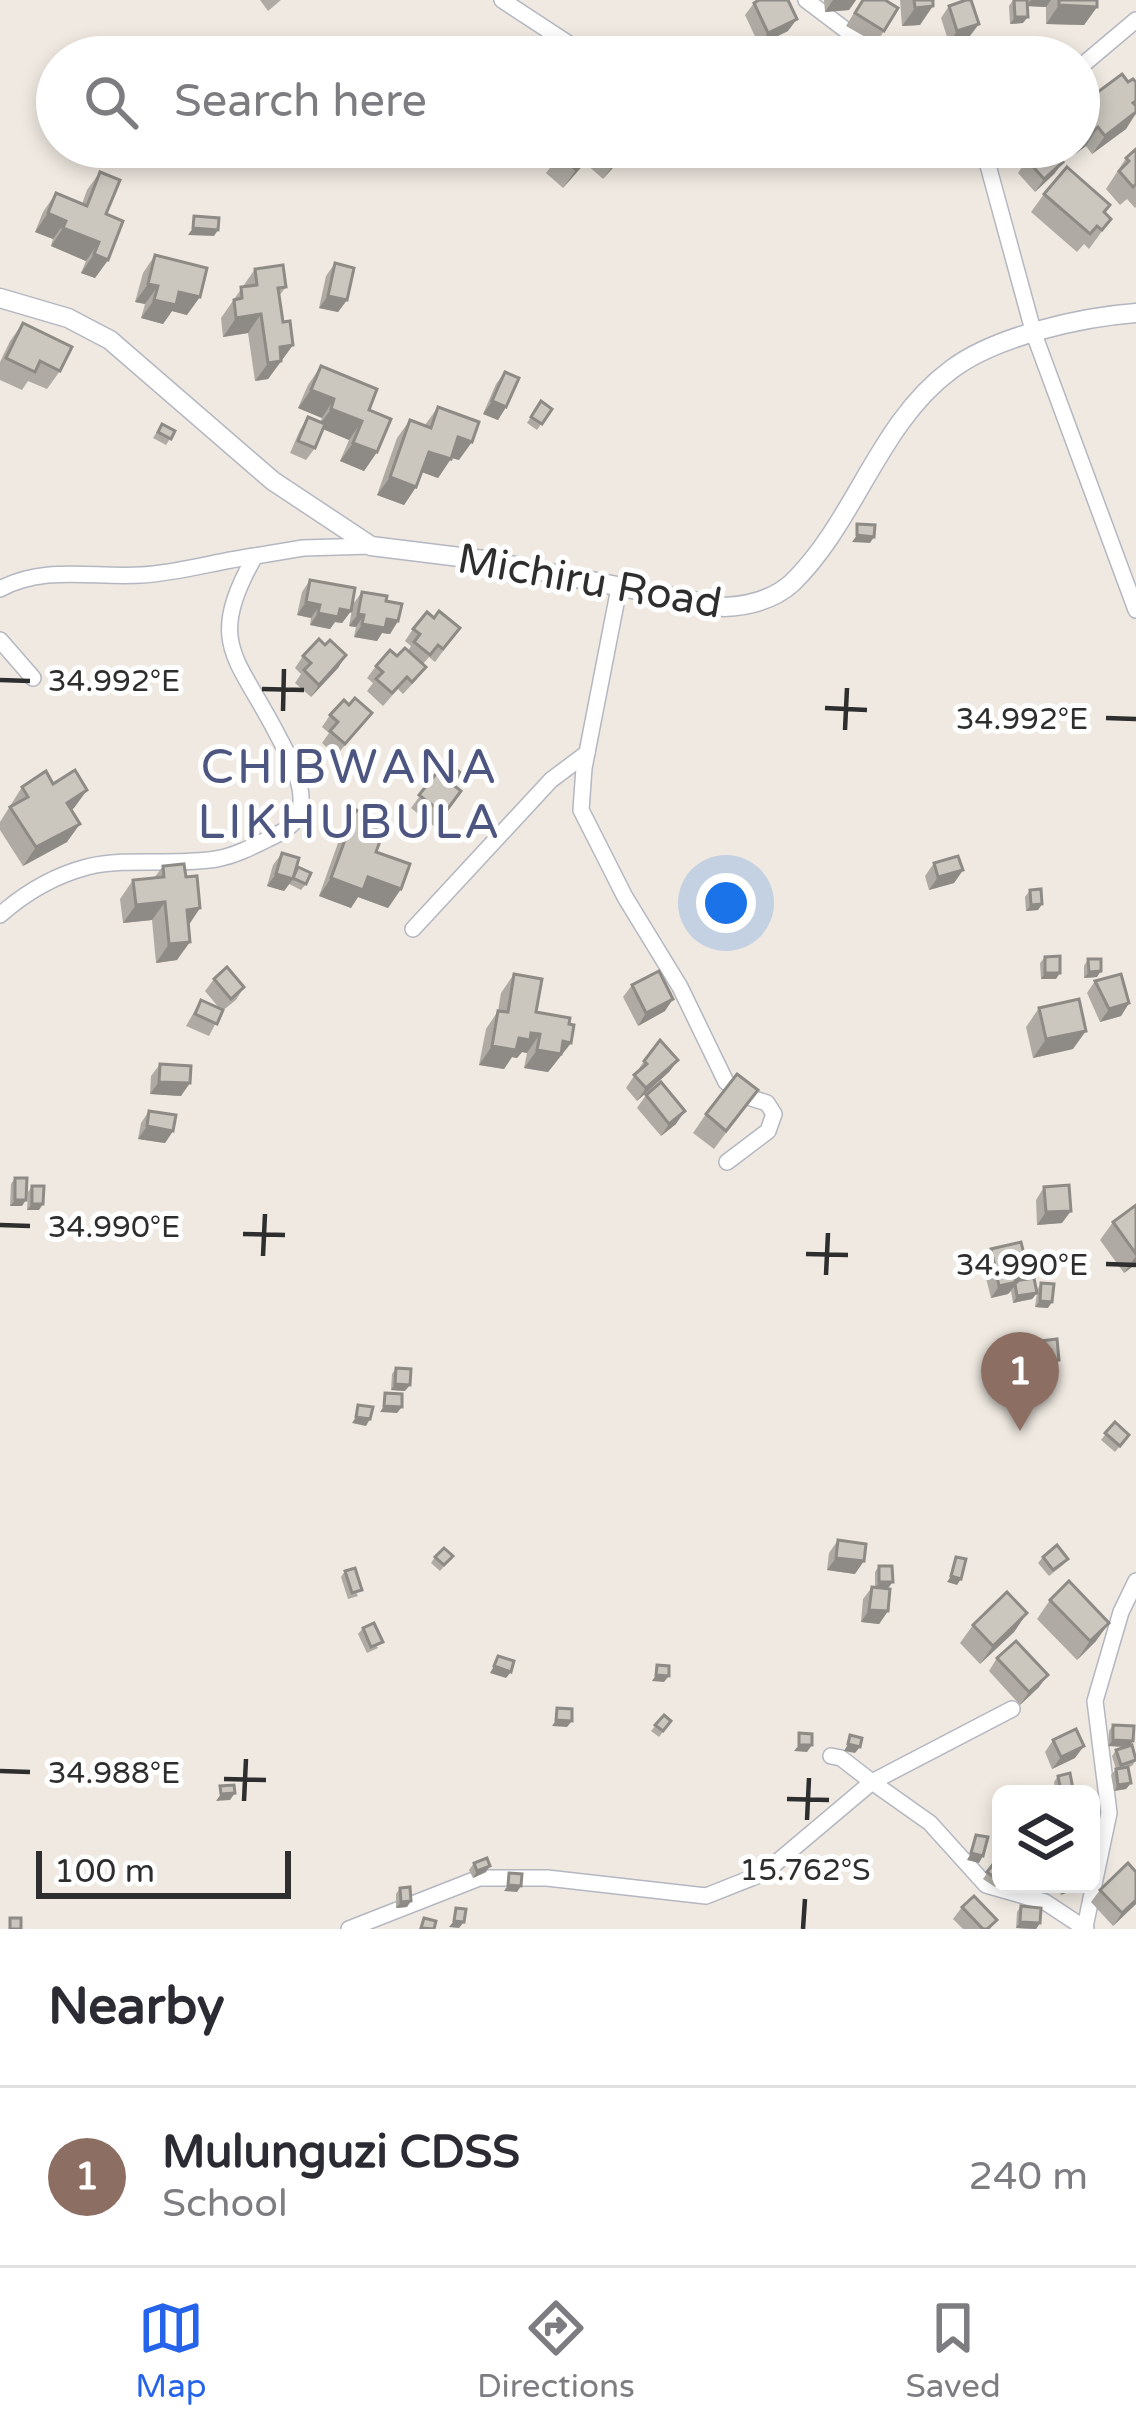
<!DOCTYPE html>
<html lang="en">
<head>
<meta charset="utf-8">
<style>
  :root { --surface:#fff; --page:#f7f7f7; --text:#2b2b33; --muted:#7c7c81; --line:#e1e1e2; --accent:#2563eb }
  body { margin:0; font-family:"Varela Round",sans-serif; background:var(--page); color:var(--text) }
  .controls { position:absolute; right:36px; bottom:36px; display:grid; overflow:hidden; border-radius:18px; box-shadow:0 6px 18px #0003 }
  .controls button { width:108px; height:108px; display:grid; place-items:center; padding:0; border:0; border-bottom:3px solid var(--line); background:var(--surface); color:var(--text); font:60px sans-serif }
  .scale { position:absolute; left:36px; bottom:30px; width:255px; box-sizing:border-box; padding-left:12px; border:6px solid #2e2e2e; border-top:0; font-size:33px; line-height:42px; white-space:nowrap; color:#2e2e2e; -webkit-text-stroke:9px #fff; paint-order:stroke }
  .you { position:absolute; left:726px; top:903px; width:42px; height:42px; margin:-30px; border:9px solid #fff; border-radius:50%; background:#1a73e8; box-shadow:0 0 0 18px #1a73e833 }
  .badge { display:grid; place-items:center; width:78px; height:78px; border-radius:50%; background:var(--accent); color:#fff; font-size:39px; font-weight:700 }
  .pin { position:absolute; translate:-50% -99px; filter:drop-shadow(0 3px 6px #0008) }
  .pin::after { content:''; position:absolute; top:63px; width:42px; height:36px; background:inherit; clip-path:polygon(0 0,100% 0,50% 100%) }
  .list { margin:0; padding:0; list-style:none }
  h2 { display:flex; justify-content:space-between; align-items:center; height:156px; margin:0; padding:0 48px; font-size:51px }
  h2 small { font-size:39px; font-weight:400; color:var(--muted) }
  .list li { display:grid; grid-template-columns:78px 1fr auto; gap:36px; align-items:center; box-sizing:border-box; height:180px; padding:0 48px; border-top:3px solid var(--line) }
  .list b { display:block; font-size:45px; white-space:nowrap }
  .list p { margin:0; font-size:39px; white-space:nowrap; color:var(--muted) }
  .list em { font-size:39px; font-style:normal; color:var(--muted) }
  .icon { flex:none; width:66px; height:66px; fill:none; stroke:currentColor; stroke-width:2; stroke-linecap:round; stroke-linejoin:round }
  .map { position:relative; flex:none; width:1136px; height:1929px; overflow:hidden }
  .search { position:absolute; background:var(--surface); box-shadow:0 6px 18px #0003; left:36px; right:36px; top:36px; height:132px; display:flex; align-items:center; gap:30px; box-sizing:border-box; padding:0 42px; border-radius:66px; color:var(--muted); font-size:45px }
  .sheet { height:336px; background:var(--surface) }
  nav { display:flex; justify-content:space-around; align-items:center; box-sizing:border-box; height:168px; border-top:3px solid var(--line); background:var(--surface); font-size:33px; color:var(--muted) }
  nav a { display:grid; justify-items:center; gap:6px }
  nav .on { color:var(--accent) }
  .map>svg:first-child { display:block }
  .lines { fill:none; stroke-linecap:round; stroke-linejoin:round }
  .minor-casing { stroke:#b4b7c1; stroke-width:18 }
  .tertiary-casing { stroke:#b4b7c1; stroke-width:21 }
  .minor { stroke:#fff; stroke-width:15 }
  .tertiary { stroke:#fff; stroke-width:18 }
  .wall { fill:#afaba4 }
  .shaded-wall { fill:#8e8b86 }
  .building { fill:#cbc7bf; stroke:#8e8b86; stroke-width:3 }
  .ticks { fill:none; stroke:#2e2e2e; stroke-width:4.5 }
  .labels { text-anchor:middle; stroke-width:10; stroke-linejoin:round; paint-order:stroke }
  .street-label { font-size:42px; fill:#2e2e2e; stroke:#fff }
  .quarter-label { font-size:48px; letter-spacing:3px; fill:#4d5680; stroke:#fff }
  .ticks-label { font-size:30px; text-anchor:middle; fill:#2e2e2e; stroke:#fff; stroke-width:10; stroke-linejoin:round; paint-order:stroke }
</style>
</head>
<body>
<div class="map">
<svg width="1136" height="1929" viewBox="0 0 1136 1929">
  <rect width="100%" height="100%" fill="#efe9e1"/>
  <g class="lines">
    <g class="minor-casing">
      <g id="minor">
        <path d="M502,0L589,57"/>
        <path d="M806,0L847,31L892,57"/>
        <path d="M1079,68L1136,20"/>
        <path d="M794,147C856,155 916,163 977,147"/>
        <path d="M983,147L1034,334L1136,610"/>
        <path d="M619,588L584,768L581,810L625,897L680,987L726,1082L745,1096L767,1103L774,1114L768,1131L727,1162"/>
        <path d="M0,589C44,565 93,578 141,575C179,573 217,561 255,556"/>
        <path d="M0,640L33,678"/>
        <path d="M0,915C26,892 53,876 87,867C129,857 174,866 216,859C234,856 252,847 268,839C281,833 297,825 300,810C306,785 287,753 276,732C236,655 206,643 255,556L303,548L371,546"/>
        <path d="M413,929L551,780L587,753"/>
        <path d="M831,1756L841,1758L872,1782L1012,1709"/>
        <path d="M1085,1927L1109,1813L1095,1701L1121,1612L1136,1581"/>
        <path d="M349,1929L479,1878H547L706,1896L764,1873L872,1782L930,1823L986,1885L1045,1902L1086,1929"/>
      </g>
    </g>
    <g class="tertiary-casing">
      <path id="tertiary" d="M0,298L68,318L110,340L273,481L371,546L484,560L724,607C748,606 773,600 792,583C856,521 878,423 952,369C996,336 1082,317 1136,313"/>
    </g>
    <use href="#minor" class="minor"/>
    <use href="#tertiary" class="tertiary"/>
  </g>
  <g class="wall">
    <path d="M260,0H281L268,11Z"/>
    <path d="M824,0H856L849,10L825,12Z"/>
    <path d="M862,0L884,31L876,43L846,26Z"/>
    <path d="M900,0H933L920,25L902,26Z"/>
    <path d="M1013,0H1097V7L1084,25L1046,24V7L1027,6L1023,23L1010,24L1009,6Z"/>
    <path d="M754,3L788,31L759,45L745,15Z"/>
    <path d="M949,6L970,36L949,43L941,18Z"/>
    <path d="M1128,82H1136V114L1126,129L1092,154L1086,146L1075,154L1070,147H1079V106Z"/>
    <path d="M566,147H629L603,179L585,163L563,188L546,173Z"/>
    <path d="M1136,149V207L1135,208L1127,199L1120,205L1106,189L1126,158Z"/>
    <path d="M1027,160L1063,162L1054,174L1035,192L1018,173Z"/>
    <path d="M100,172L106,214L108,260L95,278L81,273L86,261L51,246L53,239L35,232L43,212L56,193L82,204L87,190Z"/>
    <path d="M1044,194L1105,213L1111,219L1089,249L1084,244L1077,252L1031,212Z"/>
    <path d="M155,255L187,315L172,311L163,324L141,318L145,304L135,302L143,273Z"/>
    <path d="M335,263L347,300L338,312L319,308L326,276Z"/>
    <path d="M255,269L286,287L279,296L283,322L293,345L268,379L255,381L248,333L223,337L221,318Z"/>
    <path d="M23,323L60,371L47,389L28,381L22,390L0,380V362L10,341Z"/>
    <path d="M321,366L369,410L377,452L364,471L340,461L349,440L323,429L315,448L306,460L290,453L300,430L308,417L320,422L322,418L298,408L308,385Z"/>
    <path d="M505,372L506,407L498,420L483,414L496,384Z"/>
    <path d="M541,401L552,409L537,430L527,423Z"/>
    <path d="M438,407L459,460L451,458L438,478L422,472L416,487L404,505L377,495L397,438L410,420L425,425Z"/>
    <path d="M158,430L175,431L166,445L153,438Z"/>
    <path d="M310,580L351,611L342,623L335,622L330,629L310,625L311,618L297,615L302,592Z"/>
    <path d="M362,592L386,601L398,621L390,634L382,633L377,641L354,637L356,627L349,626L353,604Z"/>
    <path d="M434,618L460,628L435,662L429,657L423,664L417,679L403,694L398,689L383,706L367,691L373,683L367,678L376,666L408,651L411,646L405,641L413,629Z"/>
    <path d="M325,645L346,655L338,668L311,697L295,683L301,674L295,668L303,656Z"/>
    <path d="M349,705L372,713L336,756L322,743L329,733L322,727L330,715Z"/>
    <path d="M439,770L461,791L435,827L411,808Z"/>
    <path d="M53,784L87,790L72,810L67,842L23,866L0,830V822L22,787Z"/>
    <path d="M356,810L376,852L401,889L388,908L358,897L351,908L319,896L343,829Z"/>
    <path d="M282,853L306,884L301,890L289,884L284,891L267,886L273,865Z"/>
    <path d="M934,863L963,870L954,883L929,890L925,876Z"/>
    <path d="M163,866L186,877L200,908L189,925L177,960L156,963L152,920L123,923L120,899L133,880L154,878Z"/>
    <path d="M1030,890L1042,904L1038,910L1026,911L1025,897Z"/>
    <path d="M1045,957L1056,979H1041L1040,963Z"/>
    <path d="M1088,959L1097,977L1084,978V966Z"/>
    <path d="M514,974L536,1012L569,1024L571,1043L548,1072L524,1068L527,1053L522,1052L517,1058L512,1057L504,1069L479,1065L486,1029L498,1011L501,993Z"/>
    <path d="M214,979L244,987L236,1000L222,1011L209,1036L186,1026L201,1000L220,1009L205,991Z"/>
    <path d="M1095,981L1129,1003L1121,1016L1100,1022L1087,993Z"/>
    <path d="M632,985L665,1011L638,1026L623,997Z"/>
    <path d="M1039,1008L1073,1049L1033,1058L1026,1027Z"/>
    <path d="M678,1060L669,1072L637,1101L626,1088L644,1061Z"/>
    <path d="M160,1064L181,1096L150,1094L151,1076Z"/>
    <path d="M758,1090L714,1149L693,1133L706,1114Z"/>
    <path d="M646,1095L676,1124L661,1136L637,1108Z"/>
    <path d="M149,1111L173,1131L165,1143L138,1139L141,1123Z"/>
    <path d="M15,1178L22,1206H10L11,1184Z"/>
    <path d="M32,1186L39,1210H27L28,1192Z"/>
    <path d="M1044,1187L1062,1223L1037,1225L1036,1200Z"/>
    <path d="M1136,1205V1264L1124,1273L1100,1240L1113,1222Z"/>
    <path d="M991,1249L1021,1280L1037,1290L1041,1283L1048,1308L1035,1307L1037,1293L1032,1299L1013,1303L1011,1291L1008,1294L991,1298L982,1262Z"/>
    <path d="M1032,1342L1059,1360L1051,1372L1034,1374L1037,1391L1032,1398L1018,1400L1014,1378L1019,1372L1026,1371L1023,1355Z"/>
    <path d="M396,1368L405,1391L391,1390L392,1374Z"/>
    <path d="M1115,1422L1129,1435L1115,1452L1101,1440Z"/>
    <path d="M838,1540L855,1574L827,1570L829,1553Z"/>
    <path d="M435,1557L448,1562L440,1571L431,1563Z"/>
    <path d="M1043,1557L1068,1559L1063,1565L1049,1576L1038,1563Z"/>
    <path d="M879,1566L888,1588V1611L879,1624L861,1622L863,1599L872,1587H875V1572Z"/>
    <path d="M345,1571L358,1596L348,1599L341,1577Z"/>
    <path d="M1050,1600L1096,1641L1077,1660L1037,1619Z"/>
    <path d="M1027,1613L1014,1632L980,1664L960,1643L973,1625Z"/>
    <path d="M363,1628L378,1648L367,1653L358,1634Z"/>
    <path d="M997,1658L1039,1687L1020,1705L989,1671Z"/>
    <path d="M664,1715L671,1721L659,1737L651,1731Z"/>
    <path d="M1113,1725L1130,1745L1136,1760L1132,1766L1128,1767L1131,1783L1126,1789L1114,1791L1111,1775L1116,1769L1112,1756L1116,1750L1125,1747L1108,1746L1109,1731Z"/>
    <path d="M1053,1740L1075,1758L1052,1769L1045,1752Z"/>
    <path d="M1058,1776L1073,1789L1070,1794H1056L1054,1782Z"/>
    <path d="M998,1858L1001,1879L995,1887L983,1879Z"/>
    <path d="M474,1863L486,1872L473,1878L469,1870Z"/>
    <path d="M1136,1872V1904L1113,1926L1091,1902L1100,1890Z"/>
    <path d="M1056,1884H1078L1073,1890L1061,1895Z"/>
    <path d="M400,1888L407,1907L396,1908V1894Z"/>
    <path d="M1021,1906L1040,1923L1036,1929L1016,1928L1017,1912Z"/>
    <path d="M962,1907L997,1920L990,1929H963L953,1919Z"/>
  </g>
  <g class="shaded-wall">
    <path d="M833,0H856L849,10L825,12Z"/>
    <path d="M1031,0H1051L1046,7L1026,6Z"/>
    <path d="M1059,5L1097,7L1084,25L1046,24Z"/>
    <path d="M933,6L920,25L902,26L915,8Z"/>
    <path d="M1015,17H1028L1023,23L1010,24Z"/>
    <path d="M797,19L788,31L759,45L768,33Z"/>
    <path d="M979,24L970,36L949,43L957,31Z"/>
    <path d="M1136,112L1126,129L1092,154L1105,136Z"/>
    <path d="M1098,127L1086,146L1075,154L1088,135Z"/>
    <path d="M596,147L585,163L563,188L576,170Z"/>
    <path d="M629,147L620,160L603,179L616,161Z"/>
    <path d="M1063,162L1054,174L1035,192L1044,179Z"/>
    <path d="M48,213L66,221L53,239L35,232Z"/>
    <path d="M63,228L99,242L86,261L51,246Z"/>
    <path d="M193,228L218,230L214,236L188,235Z"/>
    <path d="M94,254L108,260L95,278L81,273Z"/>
    <path d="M148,284L158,286L145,304L135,302Z"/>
    <path d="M179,292L200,297L187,315L172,311L163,324L141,318L154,300Z"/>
    <path d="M328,296L347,300L338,312L319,308Z"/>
    <path d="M261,314L248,333L223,337L236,318Z"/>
    <path d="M293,345L268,379L255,381L280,347Z"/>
    <path d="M311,390L334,399L322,418L298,408Z"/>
    <path d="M492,401L506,407L498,420L483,414Z"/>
    <path d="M331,409L362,421L349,440L318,427Z"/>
    <path d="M458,437L472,442L459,460L446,456Z"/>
    <path d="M353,443L377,452L364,471L340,461Z"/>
    <path d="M429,452L451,459L438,478L416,470Z"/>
    <path d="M390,477L416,487L404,505L377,495Z"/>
    <path d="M857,535L874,537L870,543L852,542Z"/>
    <path d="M306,602L320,605L311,618L297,615Z"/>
    <path d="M340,609L351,611L342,623L335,622L330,629L310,625L318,613Z"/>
    <path d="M358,614L364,615L356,627L349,626Z"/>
    <path d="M387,619L398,621L390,634L382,633L377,641L354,637L362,624Z"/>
    <path d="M346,655L338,668L311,697L319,685Z"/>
    <path d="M87,790L74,808L54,821L67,803Z"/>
    <path d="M80,824L67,842L23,866L36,847Z"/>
    <path d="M963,870L954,883L929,890L938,877Z"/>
    <path d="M276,874L293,879L284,891L267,886Z"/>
    <path d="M368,877L401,889L388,908L358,897L351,908L319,896L331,878Z"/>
    <path d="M165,902L152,920L123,923L136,905Z"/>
    <path d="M1042,904L1038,910L1026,911L1031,905Z"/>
    <path d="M200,908L187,927V910Z"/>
    <path d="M190,942L177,960L156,963L169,944Z"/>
    <path d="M1101,971L1097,977L1084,978L1089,972Z"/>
    <path d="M1045,973H1060L1056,979H1041Z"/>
    <path d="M673,999L665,1011L638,1026L646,1013Z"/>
    <path d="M1129,1003L1121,1016L1100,1022L1109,1009Z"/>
    <path d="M1086,1031L1073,1049L1033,1058L1046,1039Z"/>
    <path d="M531,1033L540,1034L527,1053L522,1052L517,1058L512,1057L504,1069L479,1065L492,1046Z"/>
    <path d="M563,1041L571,1043L548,1072L524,1068L537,1050Z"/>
    <path d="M678,1060L669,1072L637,1101L646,1088Z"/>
    <path d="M159,1082L190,1083L181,1096L150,1094Z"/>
    <path d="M685,1111L676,1124L661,1136L669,1124Z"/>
    <path d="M147,1126L173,1131L165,1143L138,1139Z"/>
    <path d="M15,1200H26L22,1206H10Z"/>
    <path d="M32,1204H43L39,1210H27Z"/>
    <path d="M1071,1211L1062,1223L1037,1225L1046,1212Z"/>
    <path d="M1136,1256V1264L1124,1273Z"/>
    <path d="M1028,1270L1008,1294L991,1298L999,1286L1015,1274Z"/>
    <path d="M1037,1293L1032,1299L1013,1303L1017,1296Z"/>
    <path d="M1040,1301L1052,1302L1048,1308L1035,1307Z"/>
    <path d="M1059,1360L1051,1372L1026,1376L1035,1363Z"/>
    <path d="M395,1384L410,1385L405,1391L391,1390Z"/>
    <path d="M1037,1391L1032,1398L1018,1400L1022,1394Z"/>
    <path d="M384,1406L402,1407L397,1413L380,1412Z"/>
    <path d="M356,1417L370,1419L366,1426L352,1423Z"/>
    <path d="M836,1558L864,1561L855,1574L827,1570Z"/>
    <path d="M951,1576L961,1579L957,1585L947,1582Z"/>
    <path d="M879,1582H893L888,1588L875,1589Z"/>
    <path d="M869,1610L888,1611L879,1624L861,1622Z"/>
    <path d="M1027,1613L1014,1632L980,1664L993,1646Z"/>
    <path d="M1109,1623L1096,1641L1077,1660L1090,1641Z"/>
    <path d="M494,1666L511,1672L506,1678L490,1673Z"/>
    <path d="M656,1675L669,1676L664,1682L652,1681Z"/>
    <path d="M1048,1675L1039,1687L1020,1705L1029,1692Z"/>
    <path d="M556,1720L572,1721L567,1727L552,1726Z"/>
    <path d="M1113,1740L1133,1741L1129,1747L1108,1746Z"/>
    <path d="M848,1744L860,1747L855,1753L844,1751Z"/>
    <path d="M799,1745H812L807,1752L794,1751Z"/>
    <path d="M1084,1746L1075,1758L1052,1769L1061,1757Z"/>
    <path d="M1131,1783L1126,1789L1114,1791L1118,1785Z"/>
    <path d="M235,1793L230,1800L216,1801L221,1794Z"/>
    <path d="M971,1853L983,1856L979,1863L967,1860Z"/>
    <path d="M490,1866L486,1872L473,1878L477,1871Z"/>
    <path d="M1068,1884H1078L1073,1890L1061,1895Z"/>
    <path d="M508,1885L521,1886L517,1892L504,1891Z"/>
    <path d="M1136,1900V1904L1113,1926L1122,1913Z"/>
    <path d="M411,1901L407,1907L396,1908L401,1902Z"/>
    <path d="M454,1921L464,1922L459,1928L449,1927Z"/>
    <path d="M1020,1922L1040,1923L1036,1929L1016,1928Z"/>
  </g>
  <g class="building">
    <path d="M759,0H788L797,19L768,33L754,3Z"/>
    <path d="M863,0H885L898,8L884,31L855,13Z"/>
    <path d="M914,0H933V6L915,8Z"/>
    <path d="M966,0H971L979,24L957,31L949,6Z"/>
    <path d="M1014,0H1027L1028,17H1015Z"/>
    <path d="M1059,0H1097V7L1059,5Z"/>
    <path d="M1008,47L1021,48L1020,57H1007Z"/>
    <path d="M1122,74L1128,82L1133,79L1136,82V101L1133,103L1136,106V112L1105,136L1098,127L1088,135L1079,123L1085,118L1079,110V106Z"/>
    <path d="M566,147H596L576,170L559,155Z"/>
    <path d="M600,147H628L616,161Z"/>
    <path d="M1041,147H1050L1063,162L1044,179L1027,160Z"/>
    <path d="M1136,149V184L1133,187L1119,171L1129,161L1126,158Z"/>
    <path d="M1067,167L1110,205L1104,212L1111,219L1102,230L1097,226L1090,234L1044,194Z"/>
    <path d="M100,172L120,180L106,214L123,221L108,260L94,254L99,242L63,228L66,221L48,213L56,193L87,206Z"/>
    <path d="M194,216L219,218L218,230L193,228Z"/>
    <path d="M155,255L207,268L200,297L179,292L176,305L154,300L158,286L148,284Z"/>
    <path d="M335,263L354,268L347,300L328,296Z"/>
    <path d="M283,265L286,287L278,288L283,322L290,321L293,345L280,347L281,361L268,363L261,314L236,318L234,300L242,298L241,287L257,285L255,269Z"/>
    <path d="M23,323L72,347L60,371L40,361L35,372L6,358Z"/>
    <path d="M321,366L377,389L369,410L391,419L377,452L353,443L362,421L331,409L334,399L311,390Z"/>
    <path d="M505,372L519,378L506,407L492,401Z"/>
    <path d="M541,401L552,409L542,424L531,417Z"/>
    <path d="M438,407L479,422L472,442L458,437L451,459L429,452L416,487L390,477L410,420L431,428Z"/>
    <path d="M308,417L325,424L315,448L298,441Z"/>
    <path d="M162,424L175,431L171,439L158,432Z"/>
    <path d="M857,524L875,525L874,537L857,535Z"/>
    <path d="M310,580L355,588L351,611L340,609L338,617L318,613L320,605L306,602Z"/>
    <path d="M362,592L387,596L386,601L402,604L398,621L387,619L385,628L362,624L364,615L358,614Z"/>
    <path d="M439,611L460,628L443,649L438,645L430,655L414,642L420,634L413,629L427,612L434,618Z"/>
    <path d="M319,639L325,645L330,640L346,655L319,685L304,670L311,663L303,656Z"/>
    <path d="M405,648L426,667L412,682L407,677L392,693L376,679L383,672L376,666L390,650L397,656Z"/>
    <path d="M355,698L372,713L345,744L330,731L338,722L330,715L344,700L349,705Z"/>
    <path d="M454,768L461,773L452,784L461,791L444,814L419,795L439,770L447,776Z"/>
    <path d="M75,770L87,790L67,803L80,824L36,847L10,807L28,797L22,787L46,771L53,784Z"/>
    <path d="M356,810L387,822L376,852L410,864L401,889L368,877L363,890L331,878Z"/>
    <path d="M282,853L299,858L293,879L276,874Z"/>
    <path d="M958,856L963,870L938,877L934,863Z"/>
    <path d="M184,864L186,877L197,876L200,908L187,910L190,942L169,944L165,902L136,905L133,880L164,877L163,866Z"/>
    <path d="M298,867L311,873L306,884L293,878Z"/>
    <path d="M1041,889L1042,904L1031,905L1030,890Z"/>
    <path d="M1060,956V973H1045V957Z"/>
    <path d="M1088,959H1101V971L1089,972Z"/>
    <path d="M227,967L244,987L231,999L214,979Z"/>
    <path d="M659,971L673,999L646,1013L632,985Z"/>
    <path d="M514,974L542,979L536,1012L570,1018L569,1024L574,1025L571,1043L563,1041L561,1054L537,1050L540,1034L531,1033L530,1040L519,1038L516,1050L492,1046L498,1011L508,1012Z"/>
    <path d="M1121,974L1129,1003L1109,1009L1095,981Z"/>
    <path d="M1079,999L1086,1031L1046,1039L1039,1008Z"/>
    <path d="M201,1000L223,1010L217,1024L195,1014Z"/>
    <path d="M660,1040L678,1060L646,1088L634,1075L647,1064L644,1061Z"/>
    <path d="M160,1064L191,1066L190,1083L159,1082Z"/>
    <path d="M737,1074L758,1090L726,1131L706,1114Z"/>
    <path d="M661,1082L685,1111L669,1124L646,1095Z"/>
    <path d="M149,1111L176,1115L173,1131L147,1126Z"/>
    <path d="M15,1178H27L26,1200H15Z"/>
    <path d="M1069,1185L1071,1211L1046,1212L1044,1187Z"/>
    <path d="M32,1186H44L43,1204H32Z"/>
    <path d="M1136,1205V1254L1113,1222Z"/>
    <path d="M1021,1242L1028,1270L1015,1274L1017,1282L999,1286L991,1249Z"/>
    <path d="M1034,1278L1037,1293L1017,1296L1015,1284L1017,1282L1014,1281Z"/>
    <path d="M1041,1283L1054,1284L1052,1302L1040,1301Z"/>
    <path d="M1057,1339L1059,1360L1035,1363L1032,1342Z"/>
    <path d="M396,1368L411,1369L410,1385L395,1384Z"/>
    <path d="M1033,1370L1037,1391L1022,1394L1019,1372Z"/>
    <path d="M385,1393L402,1394V1407L384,1406Z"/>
    <path d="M358,1405L373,1407L370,1419L356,1417Z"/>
    <path d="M1115,1422L1129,1435L1120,1446L1105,1433Z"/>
    <path d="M838,1540L866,1544L864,1561L836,1558Z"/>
    <path d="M1057,1545L1068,1559L1053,1570L1043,1557Z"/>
    <path d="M444,1548L453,1556L444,1565L435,1557Z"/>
    <path d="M956,1557L966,1559L961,1579L951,1576Z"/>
    <path d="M879,1566H892L893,1582H879Z"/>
    <path d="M355,1568L362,1590L352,1593L345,1571Z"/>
    <path d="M1069,1581L1109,1623L1090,1641L1050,1600Z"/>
    <path d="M872,1587L890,1589L888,1611L869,1610Z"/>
    <path d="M1007,1592L1027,1613L993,1646L973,1625Z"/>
    <path d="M374,1623L383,1642L371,1647L363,1628Z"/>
    <path d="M1016,1641L1048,1675L1029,1692L997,1658Z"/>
    <path d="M498,1656L514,1661L511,1672L494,1666Z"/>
    <path d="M657,1665L669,1666V1676L656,1675Z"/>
    <path d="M557,1708L572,1709V1721L556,1720Z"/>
    <path d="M664,1715L671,1721L663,1731L655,1725Z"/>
    <path d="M1113,1725L1134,1726L1133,1741L1113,1740Z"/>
    <path d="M1076,1729L1084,1746L1061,1757L1053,1740Z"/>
    <path d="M799,1733L812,1734V1745H799Z"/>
    <path d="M850,1735L862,1738L860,1747L848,1744Z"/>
    <path d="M1132,1745L1136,1760L1121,1765L1116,1750Z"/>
    <path d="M1128,1767L1131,1783L1118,1785L1116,1769Z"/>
    <path d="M1070,1773L1073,1789L1061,1791L1058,1776Z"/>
    <path d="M234,1785L235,1793L221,1794L220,1786Z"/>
    <path d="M976,1835L988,1837L983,1856L971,1853Z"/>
    <path d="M487,1858L490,1866L477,1871L474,1863Z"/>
    <path d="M998,1858L1001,1860V1878L999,1881L987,1872Z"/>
    <path d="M1128,1863L1136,1872V1900L1122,1913L1100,1890Z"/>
    <path d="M509,1873L522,1874L521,1886L508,1885Z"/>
    <path d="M410,1887L411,1901L401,1902L400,1888Z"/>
    <path d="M974,1896L997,1920L987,1929H983L962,1907Z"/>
    <path d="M1021,1906L1041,1908L1040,1923L1020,1922Z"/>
    <path d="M456,1908L466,1909L464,1922L454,1921Z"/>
    <rect x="10" y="1918" width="11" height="11"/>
    <path d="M424,1918L436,1921L434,1929L421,1928Z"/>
  </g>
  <path class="ticks" d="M0,680L30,681M262,689L304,690M825,708L867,710M283,711L284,669M1106,718L1136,719M845,730L847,688M0,1225L30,1226M243,1234L285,1235M806,1254L848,1255M263,1256L265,1214M1106,1264L1136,1265M826,1275L828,1233M0,1771L30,1772M224,1779L266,1780M787,1799L829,1800M244,1801L246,1759M807,1820L809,1778M803,1929L805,1899"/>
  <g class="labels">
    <g class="street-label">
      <text transform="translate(590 580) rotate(10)" y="15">Michiru Road</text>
    </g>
    <g class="quarter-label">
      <text x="350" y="783">CHIBWANA<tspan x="350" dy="55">LIKHUBULA</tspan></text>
    </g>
  </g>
  <g class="ticks-label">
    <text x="114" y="691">34.992°E</text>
    <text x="1022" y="729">34.992°E</text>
    <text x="114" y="1237">34.990°E</text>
    <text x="1022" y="1275">34.990°E</text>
    <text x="114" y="1783">34.988°E</text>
    <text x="805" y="1880">15.762°S</text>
  </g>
</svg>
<div class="controls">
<button><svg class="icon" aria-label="layers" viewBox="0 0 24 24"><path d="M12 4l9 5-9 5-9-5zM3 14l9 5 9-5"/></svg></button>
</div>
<div class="scale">100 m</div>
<div class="you"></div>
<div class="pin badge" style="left:1020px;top:1431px;background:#8d6e63">1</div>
<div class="search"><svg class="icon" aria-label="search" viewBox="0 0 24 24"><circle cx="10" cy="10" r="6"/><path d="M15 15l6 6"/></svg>Search here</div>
</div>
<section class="sheet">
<h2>Nearby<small></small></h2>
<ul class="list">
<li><span class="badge" style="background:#8d6e63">1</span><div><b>Mulunguzi CDSS</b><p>School</p></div><em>240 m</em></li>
</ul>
</section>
<nav>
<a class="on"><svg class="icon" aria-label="map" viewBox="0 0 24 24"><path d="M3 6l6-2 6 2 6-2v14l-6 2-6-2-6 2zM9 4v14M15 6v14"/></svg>Map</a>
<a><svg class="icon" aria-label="directions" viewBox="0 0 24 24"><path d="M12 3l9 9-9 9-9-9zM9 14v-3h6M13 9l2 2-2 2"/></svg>Directions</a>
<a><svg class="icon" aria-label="saved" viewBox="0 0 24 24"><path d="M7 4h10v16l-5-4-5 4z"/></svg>Saved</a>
</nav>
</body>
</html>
